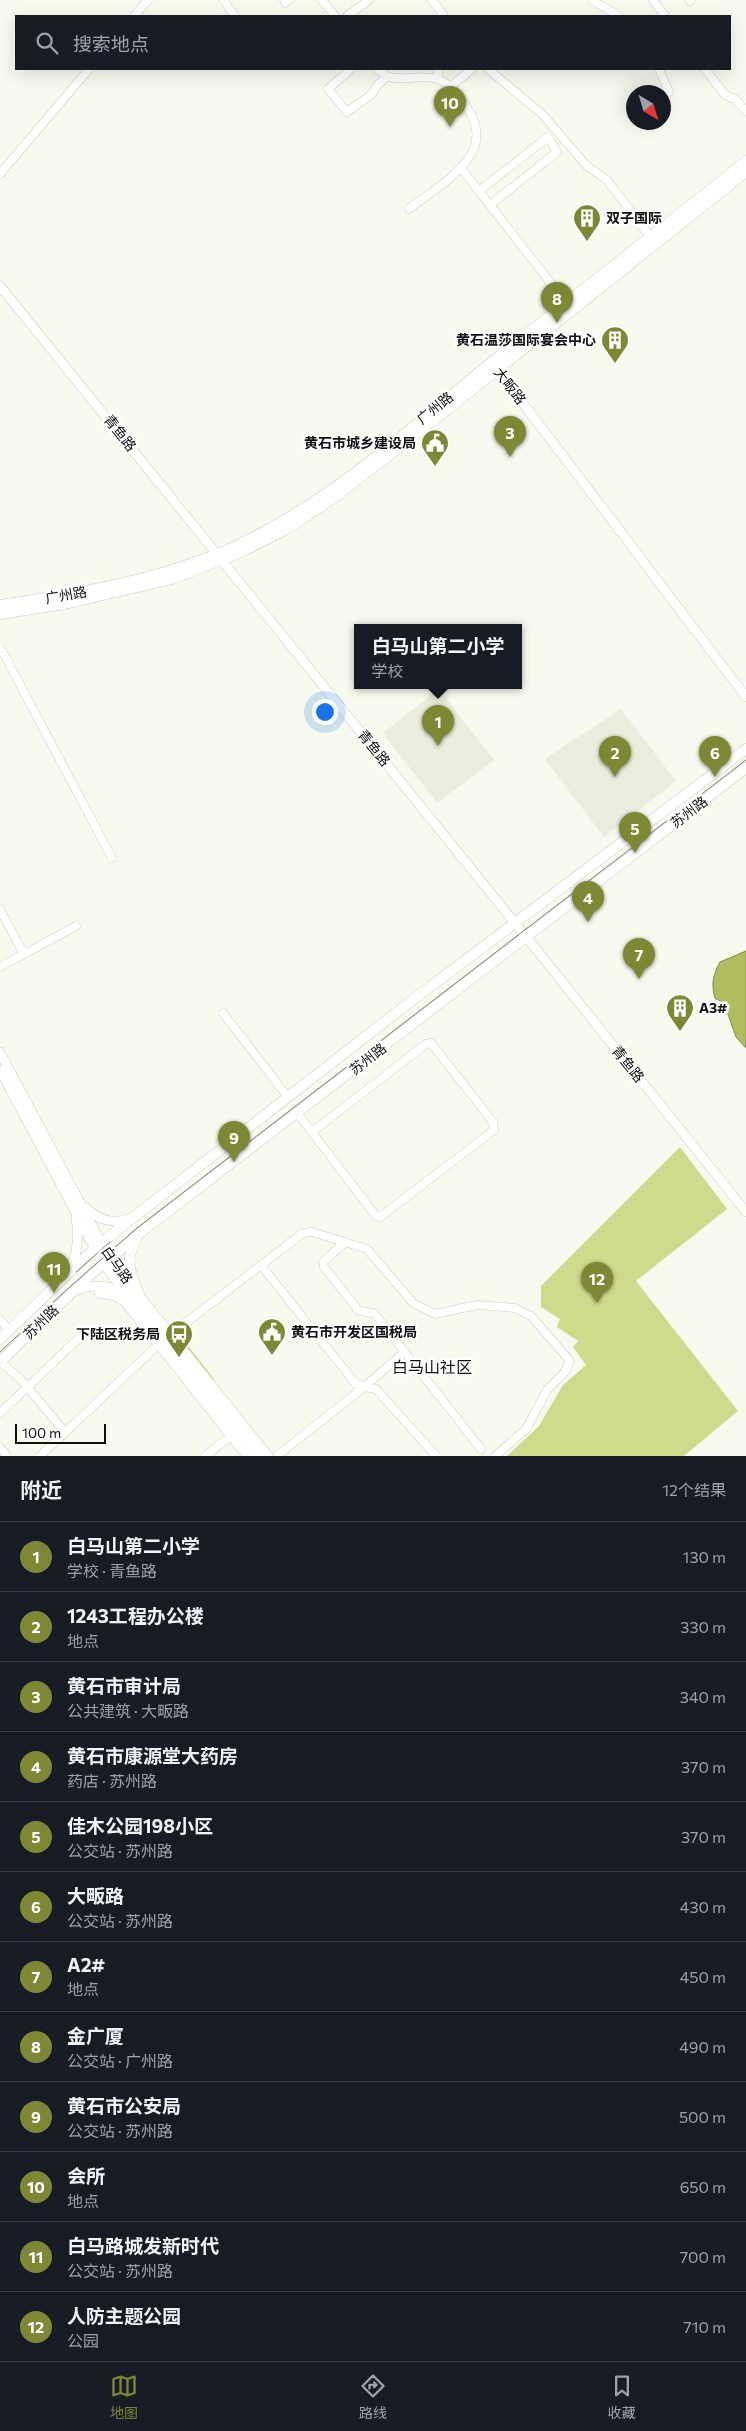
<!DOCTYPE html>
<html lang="zh">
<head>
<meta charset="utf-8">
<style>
  :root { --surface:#171b24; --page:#242831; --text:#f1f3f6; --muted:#9ea1a6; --line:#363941; --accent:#7e8734 }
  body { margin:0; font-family:Commissioner,"Noto Sans SC",sans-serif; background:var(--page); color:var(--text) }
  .compass { position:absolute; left:626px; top:85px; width:45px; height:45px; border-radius:50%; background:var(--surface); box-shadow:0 5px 20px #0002; rotate:142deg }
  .scale { position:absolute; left:15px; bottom:12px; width:91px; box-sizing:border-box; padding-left:5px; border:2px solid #10100d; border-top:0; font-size:14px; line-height:18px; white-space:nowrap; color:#10100d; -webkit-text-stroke:4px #fff; paint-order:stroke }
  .you { position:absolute; left:324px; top:711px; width:18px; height:18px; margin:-12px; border:4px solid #fff; border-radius:50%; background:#1a73e8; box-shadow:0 0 0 8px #1a73e833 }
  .badge { display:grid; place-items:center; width:32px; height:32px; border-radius:50%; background:var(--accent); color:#fff; font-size:16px; font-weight:700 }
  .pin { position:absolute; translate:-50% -41px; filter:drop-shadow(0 1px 2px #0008) }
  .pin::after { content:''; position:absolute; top:26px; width:18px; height:15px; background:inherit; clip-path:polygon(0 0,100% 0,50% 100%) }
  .popup { position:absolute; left:354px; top:624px; width:168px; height:65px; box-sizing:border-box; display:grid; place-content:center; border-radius:0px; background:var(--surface); filter:drop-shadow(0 1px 4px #0005); font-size:16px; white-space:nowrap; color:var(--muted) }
  .popup b { font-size:19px; color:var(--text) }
  .popup::after { content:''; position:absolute; left:50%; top:100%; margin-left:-10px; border:10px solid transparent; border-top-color:var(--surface) }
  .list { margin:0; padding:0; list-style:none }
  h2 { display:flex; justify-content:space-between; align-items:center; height:65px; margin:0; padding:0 20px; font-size:21px }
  h2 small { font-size:16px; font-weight:400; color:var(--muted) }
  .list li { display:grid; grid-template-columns:32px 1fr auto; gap:15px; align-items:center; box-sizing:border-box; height:70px; padding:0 20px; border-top:1px solid var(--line) }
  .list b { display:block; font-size:19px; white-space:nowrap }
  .list p { margin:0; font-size:16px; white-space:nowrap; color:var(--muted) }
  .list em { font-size:16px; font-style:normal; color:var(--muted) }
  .icon { flex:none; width:28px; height:28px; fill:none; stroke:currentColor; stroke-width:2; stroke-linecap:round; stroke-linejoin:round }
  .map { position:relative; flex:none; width:746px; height:1456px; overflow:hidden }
  .search { position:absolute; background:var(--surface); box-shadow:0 5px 20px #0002; left:15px; right:15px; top:15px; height:55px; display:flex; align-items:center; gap:12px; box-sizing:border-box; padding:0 18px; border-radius:0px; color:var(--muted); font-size:19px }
  .sheet { height:905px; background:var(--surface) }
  nav { display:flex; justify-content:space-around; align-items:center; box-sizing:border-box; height:70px; border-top:1px solid var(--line); background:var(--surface); font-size:14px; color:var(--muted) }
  nav a { display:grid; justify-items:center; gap:2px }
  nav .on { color:var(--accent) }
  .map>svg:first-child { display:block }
  .built { fill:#ebeddd }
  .green { fill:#cfda8d }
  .water { fill:#b2bd5f; stroke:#818946 }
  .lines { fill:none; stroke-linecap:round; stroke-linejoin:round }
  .minor-casing { stroke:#cbccc3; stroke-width:9 }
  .tertiary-casing { stroke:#cbccc3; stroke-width:10 }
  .secondary-casing { stroke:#cbccc3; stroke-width:11 }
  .minor { stroke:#fff; stroke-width:8 }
  .tertiary { stroke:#fff; stroke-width:9 }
  .secondary { stroke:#fff; stroke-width:10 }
  .tram { stroke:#7b7c75; stroke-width:1 }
  .labels { text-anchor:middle; stroke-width:5; stroke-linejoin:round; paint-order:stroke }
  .poi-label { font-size:14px; font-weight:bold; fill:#10100d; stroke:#fff; text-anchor:start }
  .street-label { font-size:14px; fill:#10100d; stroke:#fff }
  .quarter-label { font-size:16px; fill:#10100d; stroke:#fff }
</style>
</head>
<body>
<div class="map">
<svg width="746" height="1456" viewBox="0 0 746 1456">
  <rect width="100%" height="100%" fill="#f8faef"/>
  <g class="built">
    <path d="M439,689L494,760L437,803L383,733Z"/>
    <path d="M621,709L676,781L604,837L545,759Z"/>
  </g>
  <g class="green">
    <path d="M680,1147L727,1209L636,1281L738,1411L684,1456H507L539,1426L563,1385L586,1365L573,1347L578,1341L557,1327L560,1319L541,1307V1286Z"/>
    <path d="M180,1336L214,1379L211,1381L178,1338Z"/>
  </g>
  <path class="water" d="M746,951V1048L736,1037L724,1003L715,998C711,984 713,975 720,962Z"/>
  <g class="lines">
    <g class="minor-casing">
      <g id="minor">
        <path d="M223,0L235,16"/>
        <path d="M284,0L285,3L289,0"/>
        <path d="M322,0L335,16"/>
        <path d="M432,0L444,16"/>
        <path d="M592,0L619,16"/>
        <path d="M653,0L665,16"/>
        <path d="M690,1L691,0"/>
        <path d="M134,16L148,0"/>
        <path d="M347,16L369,0"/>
        <path d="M351,69L328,89L347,112L372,94L377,85L387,77"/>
        <path d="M377,69C394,87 417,72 438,79C450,83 458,96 465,105C502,153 442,183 409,209"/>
        <path d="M438,69V79"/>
        <path d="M488,69L543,115L586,165L607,180L651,238"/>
        <path d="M659,69L669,92"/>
        <path d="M705,69L725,95L735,99L746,111"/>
        <path d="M450,87L472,69"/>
        <path d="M461,168L567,304"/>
        <path d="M0,174L89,69"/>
        <path d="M479,191L548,137L557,152L490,205"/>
        <path d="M0,647L112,858"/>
        <path d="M0,910L24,954"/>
        <path d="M0,967L76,926"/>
        <path d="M223,1013L287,1096"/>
        <path d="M297,1113L308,1127L376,1216L380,1217L494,1130L493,1122L431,1043L426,1044L312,1132"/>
        <path d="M345,1242L323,1262L324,1267L359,1311L374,1313L481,1449"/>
        <path d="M261,1265L355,1383L364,1387L277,1456"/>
        <path d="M0,1320L9,1330"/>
        <path d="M171,1334L303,1233L312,1232L367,1249L413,1303L435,1314L477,1305L515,1308L531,1316L570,1361L565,1372L547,1390L526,1429L495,1456"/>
        <path d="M0,1361L22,1381L65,1432"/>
        <path d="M364,1387L376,1389L436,1456"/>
        <path d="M364,1387L405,1352"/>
        <path d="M0,1413L79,1338"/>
        <path d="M0,1447L7,1456"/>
        <path d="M40,1456L158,1345"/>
        <path d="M205,1456L235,1433"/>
      </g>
    </g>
    <g class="tertiary-casing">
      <g id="tertiary">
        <path d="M0,286L532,944L746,1212"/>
        <path d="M494,365L746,697"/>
        <path d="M0,1052L110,1259L268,1456"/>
        <path d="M0,1070L103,1264L258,1456"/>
        <path d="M85,1207C97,1220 114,1225 131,1218"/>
        <path d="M69,1270C78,1256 79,1234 76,1218"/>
        <path d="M77,1290C93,1283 112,1285 126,1296"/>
        <path d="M99,1293L116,1296L125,1302L247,1456"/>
      </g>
    </g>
    <g class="secondary-casing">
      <g id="secondary">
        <path d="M0,605C82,593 165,579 240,544C332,500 410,429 488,365C573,296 661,230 746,161"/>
        <path d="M0,614L65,604L172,579L243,551L285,530L334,498L428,425L746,172"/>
        <path d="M136,1240C123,1264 132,1273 139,1295"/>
        <path d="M0,1339L95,1248L134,1217L410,1002L746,749"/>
        <path d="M0,1362L90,1275L140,1233L746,768"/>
      </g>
    </g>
    <use href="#minor" class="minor"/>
    <use href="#tertiary" class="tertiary"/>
    <use href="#secondary" class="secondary"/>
    <g class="tram">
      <path d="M76,1272L110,1242"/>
      <path d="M0,1352L61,1295L137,1228L746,760"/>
    </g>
  </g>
  <defs>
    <g id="building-pin" transform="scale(1.4375)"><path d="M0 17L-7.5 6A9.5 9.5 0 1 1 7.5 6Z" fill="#7e8734" stroke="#fff"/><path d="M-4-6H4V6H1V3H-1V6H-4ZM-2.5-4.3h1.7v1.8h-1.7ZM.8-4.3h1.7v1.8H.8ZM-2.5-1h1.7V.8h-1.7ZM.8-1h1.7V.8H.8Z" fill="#fff"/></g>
    <g id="civic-pin" transform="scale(1.4375)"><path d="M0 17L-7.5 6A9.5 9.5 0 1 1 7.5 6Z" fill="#7e8734" stroke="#fff"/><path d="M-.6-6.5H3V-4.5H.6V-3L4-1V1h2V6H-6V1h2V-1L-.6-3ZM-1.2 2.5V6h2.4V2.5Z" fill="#fff"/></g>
    <g id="bus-pin" transform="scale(1.4375)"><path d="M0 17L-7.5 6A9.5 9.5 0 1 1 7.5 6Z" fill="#7e8734" stroke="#fff"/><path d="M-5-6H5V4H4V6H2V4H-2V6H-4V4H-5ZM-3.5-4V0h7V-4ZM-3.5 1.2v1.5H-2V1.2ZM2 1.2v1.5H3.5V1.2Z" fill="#fff"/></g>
  </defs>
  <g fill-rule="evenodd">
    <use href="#building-pin" x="587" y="218"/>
    <use href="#building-pin" x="615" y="340"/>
    <use href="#civic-pin" x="435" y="443"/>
    <use href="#building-pin" x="680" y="1008"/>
    <use href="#civic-pin" x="272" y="1332"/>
    <use href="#bus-pin" x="179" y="1334"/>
  </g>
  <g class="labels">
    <g class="poi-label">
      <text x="606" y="223">双子国际</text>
      <text x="596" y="345" text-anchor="end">黄石温莎国际宴会中心</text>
      <text x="416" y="448" text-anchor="end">黄石市城乡建设局</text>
      <text x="699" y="1013">A3#</text>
      <text x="291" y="1337">黄石市开发区国税局</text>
      <text x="160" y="1339" text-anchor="end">下陆区税务局</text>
    </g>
    <g class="street-label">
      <text transform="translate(510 386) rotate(53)" y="5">大畈路</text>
      <text transform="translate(435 408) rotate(-39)" y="5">广州路</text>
      <text transform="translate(120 433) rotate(51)" y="5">青鱼路</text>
      <text transform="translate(66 595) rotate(-10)" y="5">广州路</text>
      <text transform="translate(374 748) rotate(51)" y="5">青鱼路</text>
      <text transform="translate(689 812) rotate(-37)" y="5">苏州路</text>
      <text transform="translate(368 1059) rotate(-38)" y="5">苏州路</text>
      <text transform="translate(628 1064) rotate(51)" y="5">青鱼路</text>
      <text transform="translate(117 1265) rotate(55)" y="5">白马路</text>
      <text transform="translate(41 1322) rotate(-44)" y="5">苏州路</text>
    </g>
    <g class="quarter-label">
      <text x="432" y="1373">白马山社区</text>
    </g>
  </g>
</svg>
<svg class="compass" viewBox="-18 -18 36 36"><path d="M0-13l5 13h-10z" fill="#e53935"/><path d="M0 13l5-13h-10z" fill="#9ea1a6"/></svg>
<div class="scale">100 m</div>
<div class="you"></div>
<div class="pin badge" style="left:438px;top:746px">1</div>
<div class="popup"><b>白马山第二小学</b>学校</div>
<div class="pin badge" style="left:615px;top:777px">2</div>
<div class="pin badge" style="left:510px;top:457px">3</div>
<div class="pin badge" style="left:588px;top:922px">4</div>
<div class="pin badge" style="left:635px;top:853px">5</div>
<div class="pin badge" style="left:715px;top:777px">6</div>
<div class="pin badge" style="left:639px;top:979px">7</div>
<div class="pin badge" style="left:557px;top:323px">8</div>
<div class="pin badge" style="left:234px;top:1162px">9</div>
<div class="pin badge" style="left:450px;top:127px">10</div>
<div class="pin badge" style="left:54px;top:1293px">11</div>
<div class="pin badge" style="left:597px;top:1303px">12</div>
<div class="search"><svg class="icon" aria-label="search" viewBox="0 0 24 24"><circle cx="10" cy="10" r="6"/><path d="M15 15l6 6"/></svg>搜索地点</div>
</div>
<section class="sheet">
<h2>附近<small>12个结果</small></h2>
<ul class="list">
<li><span class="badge">1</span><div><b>白马山第二小学</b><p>学校 · 青鱼路</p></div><em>130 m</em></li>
<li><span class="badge">2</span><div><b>1243工程办公楼</b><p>地点</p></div><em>330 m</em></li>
<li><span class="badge">3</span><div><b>黄石市审计局</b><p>公共建筑 · 大畈路</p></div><em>340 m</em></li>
<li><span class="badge">4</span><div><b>黄石市康源堂大药房</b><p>药店 · 苏州路</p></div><em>370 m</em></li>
<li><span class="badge">5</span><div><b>佳木公园198小区</b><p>公交站 · 苏州路</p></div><em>370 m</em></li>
<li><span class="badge">6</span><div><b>大畈路</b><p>公交站 · 苏州路</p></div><em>430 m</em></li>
<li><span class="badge">7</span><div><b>A2#</b><p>地点</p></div><em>450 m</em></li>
<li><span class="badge">8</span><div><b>金广厦</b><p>公交站 · 广州路</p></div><em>490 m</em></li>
<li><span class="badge">9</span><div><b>黄石市公安局</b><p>公交站 · 苏州路</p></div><em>500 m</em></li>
<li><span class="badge">10</span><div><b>会所</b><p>地点</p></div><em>650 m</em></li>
<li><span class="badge">11</span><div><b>白马路城发新时代</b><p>公交站 · 苏州路</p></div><em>700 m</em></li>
<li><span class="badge">12</span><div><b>人防主题公园</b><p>公园</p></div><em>710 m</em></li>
</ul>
</section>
<nav>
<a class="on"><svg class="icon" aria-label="map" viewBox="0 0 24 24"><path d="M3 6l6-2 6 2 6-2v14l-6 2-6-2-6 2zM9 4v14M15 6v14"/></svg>地图</a>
<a><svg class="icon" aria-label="directions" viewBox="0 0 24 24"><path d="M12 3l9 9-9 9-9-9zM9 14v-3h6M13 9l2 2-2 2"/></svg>路线</a>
<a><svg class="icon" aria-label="saved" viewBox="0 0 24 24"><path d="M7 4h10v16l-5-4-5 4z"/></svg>收藏</a>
</nav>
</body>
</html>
